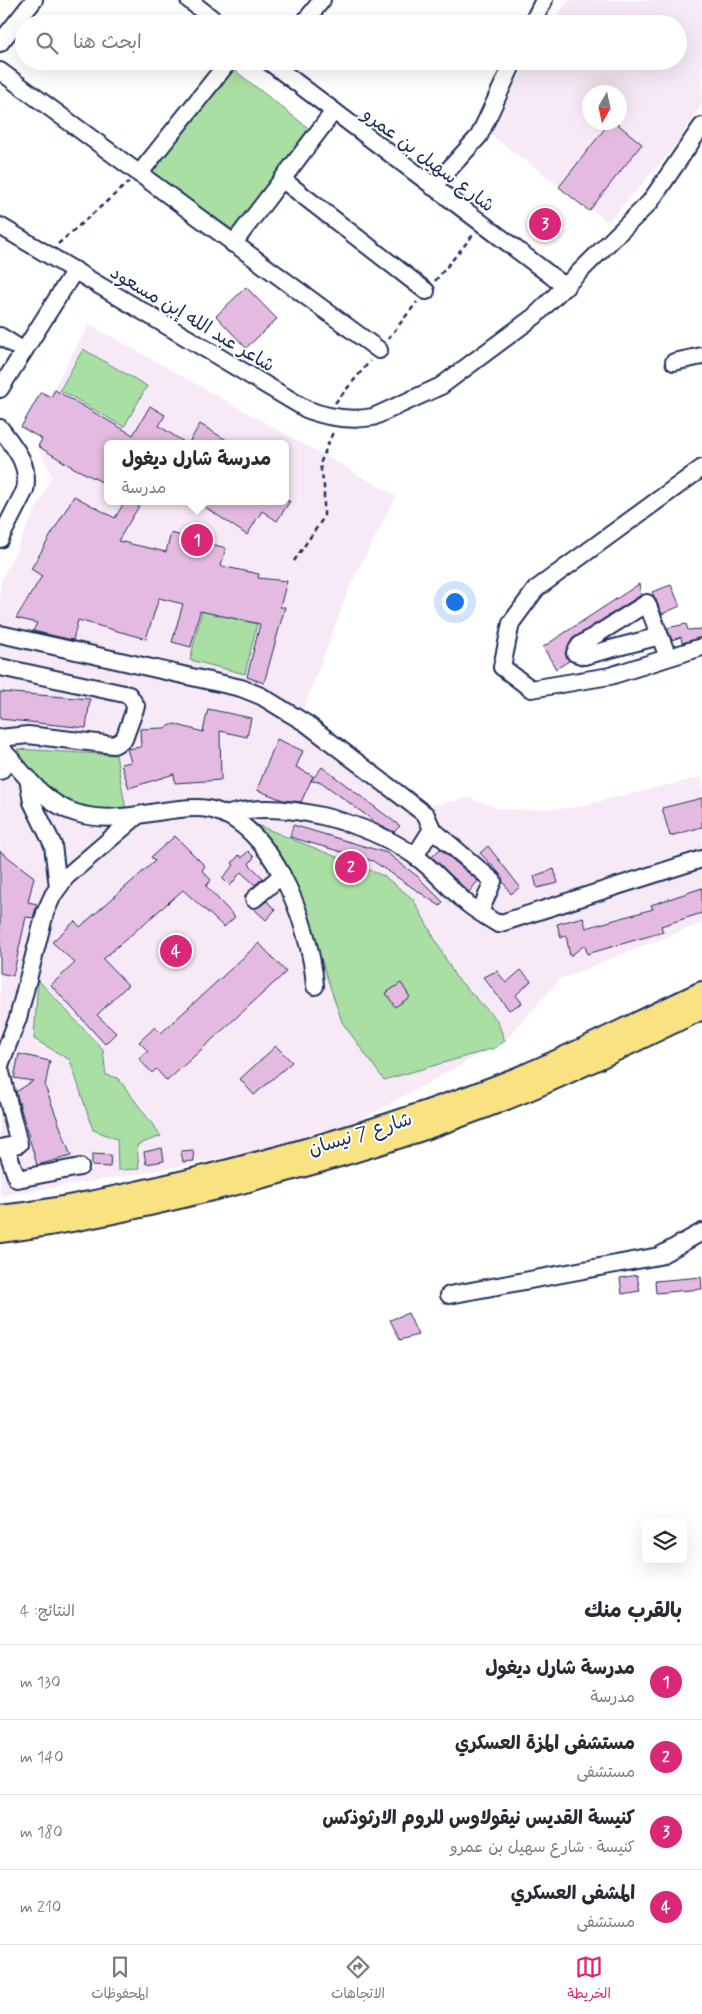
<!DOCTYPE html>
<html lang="ar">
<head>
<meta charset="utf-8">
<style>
  :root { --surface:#fff; --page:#f2f2f3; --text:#2b2b33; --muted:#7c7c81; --line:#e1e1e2; --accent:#db2777 }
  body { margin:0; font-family:Mynerve,"Playpen Sans Arabic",sans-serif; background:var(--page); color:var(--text); direction:rtl }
  .controls { position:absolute; right:15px; bottom:15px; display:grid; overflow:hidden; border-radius:8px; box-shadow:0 5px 20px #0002 }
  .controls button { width:45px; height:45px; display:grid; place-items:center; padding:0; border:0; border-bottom:1px solid var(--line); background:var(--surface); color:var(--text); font:25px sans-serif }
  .compass { position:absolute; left:582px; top:85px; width:45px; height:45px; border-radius:50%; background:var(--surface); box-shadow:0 5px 20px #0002; rotate:189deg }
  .you { position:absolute; left:454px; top:601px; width:18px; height:18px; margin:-12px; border:4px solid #fff; border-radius:50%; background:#1a73e8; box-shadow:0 0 0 8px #1a73e833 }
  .badge { display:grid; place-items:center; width:32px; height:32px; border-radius:50%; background:var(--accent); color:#fff; font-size:16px; font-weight:700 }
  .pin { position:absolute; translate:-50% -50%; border:2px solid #fff; box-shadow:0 1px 5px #0006 }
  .popup { position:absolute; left:104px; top:440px; width:185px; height:65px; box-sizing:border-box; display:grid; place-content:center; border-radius:8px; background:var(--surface); filter:drop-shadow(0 1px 4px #0005); font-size:16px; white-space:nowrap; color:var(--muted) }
  .popup b { font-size:19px; color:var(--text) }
  .popup::after { content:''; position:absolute; left:50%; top:100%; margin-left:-10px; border:10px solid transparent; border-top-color:var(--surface) }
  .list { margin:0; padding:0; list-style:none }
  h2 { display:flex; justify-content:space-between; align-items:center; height:65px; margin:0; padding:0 20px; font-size:21px }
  h2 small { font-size:16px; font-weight:400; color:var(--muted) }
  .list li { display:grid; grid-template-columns:32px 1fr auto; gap:15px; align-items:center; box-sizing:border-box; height:75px; padding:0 20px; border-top:1px solid var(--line) }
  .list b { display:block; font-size:19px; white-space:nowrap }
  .list p { margin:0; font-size:16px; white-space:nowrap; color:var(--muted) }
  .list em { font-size:16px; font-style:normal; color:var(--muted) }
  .icon { flex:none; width:28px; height:28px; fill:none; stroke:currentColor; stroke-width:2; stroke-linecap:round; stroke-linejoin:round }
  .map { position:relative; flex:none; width:702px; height:1579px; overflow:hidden; direction:ltr }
  .search { position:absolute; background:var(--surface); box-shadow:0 5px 20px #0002; left:15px; right:15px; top:15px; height:55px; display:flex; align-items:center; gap:12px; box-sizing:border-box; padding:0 18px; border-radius:28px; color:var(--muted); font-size:19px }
  .sheet { height:365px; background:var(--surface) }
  nav { display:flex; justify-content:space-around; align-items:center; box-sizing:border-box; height:70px; border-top:1px solid var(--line); background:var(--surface); font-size:14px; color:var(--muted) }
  nav a { display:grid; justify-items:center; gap:2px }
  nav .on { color:var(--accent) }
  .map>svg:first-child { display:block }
  .built { fill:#f7eaf6; fill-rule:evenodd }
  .green { fill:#a9dfa2; stroke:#628780 }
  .building { fill:#e5bae0; stroke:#1b2f5e }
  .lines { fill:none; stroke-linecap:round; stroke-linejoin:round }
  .minor-casing { stroke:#1b2f5e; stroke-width:20 }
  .major-casing { stroke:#1b2f5e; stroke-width:24 }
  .path { stroke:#1b2f5e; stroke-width:2.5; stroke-dasharray:5 4; stroke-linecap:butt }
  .minor { stroke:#fff; stroke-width:16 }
  .major { stroke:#f8e281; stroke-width:20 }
  .labels { text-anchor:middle; stroke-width:4; stroke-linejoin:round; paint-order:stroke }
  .street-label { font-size:19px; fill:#1b2f5e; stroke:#fff }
</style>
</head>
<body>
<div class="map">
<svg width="702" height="1579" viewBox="0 0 702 1579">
  <rect width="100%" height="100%" fill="#fff"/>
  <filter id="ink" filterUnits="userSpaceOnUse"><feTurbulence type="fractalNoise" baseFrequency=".02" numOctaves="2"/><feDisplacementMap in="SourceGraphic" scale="10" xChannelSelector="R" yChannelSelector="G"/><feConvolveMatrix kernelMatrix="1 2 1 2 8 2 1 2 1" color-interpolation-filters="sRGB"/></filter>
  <g filter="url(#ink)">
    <g class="built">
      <path d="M569,0H702V104L673,149L608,222L487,132L528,61H678V24H552ZM590,92H620V122H590Z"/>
      <path d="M89,324L396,496L351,584L303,710L426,806L469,798L497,808L514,810L572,808L702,777V923L560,979L505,1041L328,1137L144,1173L0,1196V583L52,476L38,446L42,439L21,427L41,392L49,396ZM108,444H286V501H108Z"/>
    </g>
    <g class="green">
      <path d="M224,62L316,134L239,234L144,169Z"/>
      <path d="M83,349L147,386L124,427L60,390Z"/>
      <path d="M202,611L257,624L245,674L190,660Z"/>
      <path d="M17,749L116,755L126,810L104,812L68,804L41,786Z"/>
      <path d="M252,823L384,876L413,899L455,976L497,1020L505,1041L495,1048L384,1080L342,1022L294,879Z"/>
      <path d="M38,980L103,1050L106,1075L118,1078L161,1136L137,1145L139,1169L118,1170L117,1139L93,1130L70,1060L34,1039Z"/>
    </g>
    <g class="building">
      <path d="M610,122H615L642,144L589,211L559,187Z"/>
      <path d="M246,287L277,319L246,348L216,316Z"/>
      <path d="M55,390L133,435L150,406L165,415L159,426L187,444H108V485L72,467L38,446L42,439L21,427L41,392L51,397Z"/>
      <path d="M200,424L233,444H188Z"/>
      <path d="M74,496L115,518L125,501H142L118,541L166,552L171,533L226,548L221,566L259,574L258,578L287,581L280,607H285L264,683L247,677L260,624L200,611L191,647L172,642L183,604L159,598L146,639L78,620L73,640L33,631L37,623L16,618L42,576L31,569Z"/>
      <path d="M196,501H290L277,521L262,511L247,535Z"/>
      <path d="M639,584L641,595L572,639L565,653L569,661L556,669L543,647Z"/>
      <path d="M671,585L680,606L662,614L652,592Z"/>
      <path d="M686,624L688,630L702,629V637L682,643L681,637L672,640L667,628Z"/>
      <path d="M0,692L90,699L86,728L0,719Z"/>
      <path d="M208,709L251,718L247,737L220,731L221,780L175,783L174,774L129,788L121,764L131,762L127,749L141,747L140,729L164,728L174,724L203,732Z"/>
      <path d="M277,739L303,751L296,767L313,776L301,802L283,800L257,790Z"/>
      <path d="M322,767L400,826L394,832L378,824L321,782L311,781Z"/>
      <path d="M702,798V827L670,836L662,808Z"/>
      <path d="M293,825L387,853L417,876L443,902L440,906L373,861L290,837Z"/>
      <path d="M175,836L205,866L202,870L211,880L206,886L235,917L224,927L183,890L103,959L128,985L97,1015L116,1033L105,1044L51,985L75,963L52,942L75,921L80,927L155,861L151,857Z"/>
      <path d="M488,846L520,887L511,894L503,882L500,874L480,853Z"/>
      <path d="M440,849L478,881L469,892L432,857Z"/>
      <path d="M0,851L34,877L28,902L37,904L33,918L26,917L13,976L0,973Z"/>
      <path d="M248,851L254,857L249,864L263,878L255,885L241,872L230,886L222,878L234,865L232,863L239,855L242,858Z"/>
      <path d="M554,869L558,883L537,888L534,876Z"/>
      <path d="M702,888V913L661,926L663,932L587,954L585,945L570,956L566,935L561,938L557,924L583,917L586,928L653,909L651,905Z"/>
      <path d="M267,901L275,910L266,920L254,909Z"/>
      <path d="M259,943L286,972L167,1081L156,1069L152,1073L139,1059L148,1051L139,1042L155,1027L161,1033Z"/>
      <path d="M521,970L531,981L516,995L522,1003L509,1010L483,977L497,971L506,983Z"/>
      <path d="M401,983L410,997L395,1007L386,993Z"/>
      <path d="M276,1046L292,1062L254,1095L240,1079Z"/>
      <path d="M19,1054L50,1061L45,1086L71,1156L37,1165L16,1092L33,1081L14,1078Z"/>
      <path d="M162,1148L164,1161L146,1164L144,1152Z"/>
      <path d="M193,1150L194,1161L183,1162L181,1151Z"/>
      <path d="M92,1154L111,1155L110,1167L92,1166Z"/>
      <path d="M637,1275L640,1291L622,1294L620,1278Z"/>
      <path d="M701,1277L702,1289L656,1293L655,1281Z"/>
      <path d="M408,1313L418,1335L400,1340L390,1320Z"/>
    </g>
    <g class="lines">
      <g class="minor-casing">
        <g id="minor">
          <path d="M189,0L219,24"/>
          <path d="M303,24L322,0"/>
          <path d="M532,24L544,0"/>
          <path d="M0,43L34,0"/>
          <path d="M268,61L566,287"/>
          <path d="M0,71L379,350"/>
          <path d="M139,174L229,61"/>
          <path d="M283,180L426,291"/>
          <path d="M433,187L479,136L514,61"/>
          <path d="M0,226L306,409C328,418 349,421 373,417L441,386L535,316L650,202L702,126"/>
          <path d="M233,244L334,111"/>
          <path d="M0,336L24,351"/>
          <path d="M674,362L702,356"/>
          <path d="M0,389L75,270"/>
          <path d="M0,428C15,448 30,464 25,490L0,539"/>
          <path d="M702,468L536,589L511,623L502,667L531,689L610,676L702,647"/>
          <path d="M0,634L241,688L261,696L307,724L426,815L432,829L415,856"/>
          <path d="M660,636L584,656L575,653L580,645L647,603L668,657"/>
          <path d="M0,667L129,695L136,706L124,739L114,745L28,735L0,738"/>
          <path d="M0,747C23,772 43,803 76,813C117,826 155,808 196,808C270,808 311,927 315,986"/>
          <path d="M0,771L11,759"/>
          <path d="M28,778L32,802L53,845L58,887"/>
          <path d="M226,815C281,797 368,823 415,856C435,870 450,890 469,905C478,912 488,918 498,924L702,859"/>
          <path d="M432,829L493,881L480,912"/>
          <path d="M254,899L282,875"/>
          <path d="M0,1065L18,1018L45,913L53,895L66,877L137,816"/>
          <path d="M0,1069L19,1144L0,1148"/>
          <path d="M6,1147L17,1179L80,1167"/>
          <path d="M449,1295L659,1256L702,1232"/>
        </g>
      </g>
      <g class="major-casing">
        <g id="major">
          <path d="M0,1216C65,1209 129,1194 193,1179C303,1152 411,1120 517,1078C580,1052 641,1020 702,992"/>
          <path d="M0,1232C68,1224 134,1209 200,1193C310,1167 419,1135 524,1092C584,1067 643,1037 702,1009"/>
        </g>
      </g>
      <g class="path">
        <path d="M58,244L129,182"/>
        <path d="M435,281L473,235"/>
        <path d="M388,339L417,302"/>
        <path d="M335,403L370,361"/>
        <path d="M294,561L324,517V486L320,464L333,432"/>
      </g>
      <use href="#minor" class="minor"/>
      <use href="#major" class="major"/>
    </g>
  </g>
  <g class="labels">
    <g class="street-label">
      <text transform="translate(429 159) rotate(37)" y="7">شارع سهيل بن عمرو</text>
      <text transform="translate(193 318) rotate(31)" y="7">شاعر عبد الله إبن مسعود</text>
      <text transform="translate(360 1133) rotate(-17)" y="7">شارع 7 نيسان</text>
    </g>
  </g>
</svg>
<div class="controls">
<button><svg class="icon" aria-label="layers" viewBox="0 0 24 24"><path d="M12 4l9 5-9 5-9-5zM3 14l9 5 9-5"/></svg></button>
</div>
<svg class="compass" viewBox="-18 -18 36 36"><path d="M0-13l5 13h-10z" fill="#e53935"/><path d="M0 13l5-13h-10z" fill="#7c7c81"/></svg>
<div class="you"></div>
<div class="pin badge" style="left:197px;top:540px">1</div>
<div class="popup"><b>مدرسة شارل ديغول</b>مدرسة</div>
<div class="pin badge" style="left:351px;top:867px">2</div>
<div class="pin badge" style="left:545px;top:224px">3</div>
<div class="pin badge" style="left:176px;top:951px">4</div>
<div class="search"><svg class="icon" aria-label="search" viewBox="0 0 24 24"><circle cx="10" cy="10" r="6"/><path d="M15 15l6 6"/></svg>ابحث هنا</div>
</div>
<section class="sheet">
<h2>بالقرب منك<small>النتائج: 4</small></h2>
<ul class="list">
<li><span class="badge">1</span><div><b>مدرسة شارل ديغول</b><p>مدرسة</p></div><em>130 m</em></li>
<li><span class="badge">2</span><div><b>مستشفى المزة العسكري</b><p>مستشفى</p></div><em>140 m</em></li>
<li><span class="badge">3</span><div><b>كنيسة القديس نيقولاوس للروم الارثوذكس</b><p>كنيسة · شارع سهيل بن عمرو</p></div><em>180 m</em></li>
<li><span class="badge">4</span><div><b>المشفى العسكري</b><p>مستشفى</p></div><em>210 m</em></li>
</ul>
</section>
<nav>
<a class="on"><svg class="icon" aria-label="map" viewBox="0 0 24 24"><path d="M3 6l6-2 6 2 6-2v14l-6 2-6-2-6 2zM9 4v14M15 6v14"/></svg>الخريطة</a>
<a><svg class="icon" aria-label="directions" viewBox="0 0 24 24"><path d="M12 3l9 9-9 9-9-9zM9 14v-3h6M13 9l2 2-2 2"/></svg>الاتجاهات</a>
<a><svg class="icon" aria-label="saved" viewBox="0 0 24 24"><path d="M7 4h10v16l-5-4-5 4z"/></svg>المحفوظات</a>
</nav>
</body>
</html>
